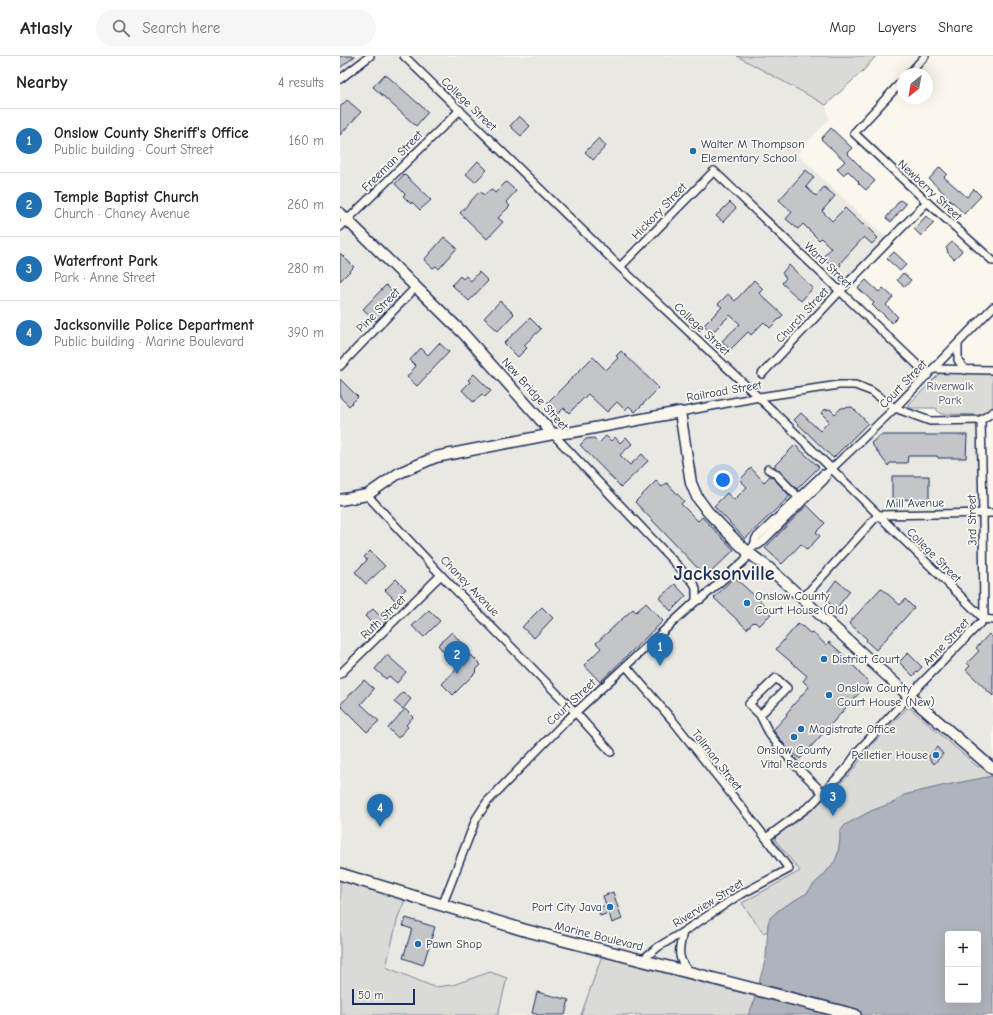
<!DOCTYPE html>
<html lang="en">
<head>
<meta charset="utf-8">
<style>
  :root { --surface:#fff; --page:#f6f6f6; --text:#222; --muted:#767676; --line:#e0e0e0; --accent:#1f6fb2 }
  body { margin:0; font-family:"Comic Neue",sans-serif; background:var(--page); color:var(--text) }
  .controls { position:absolute; right:12px; bottom:12px; display:grid; overflow:hidden; border-radius:4px; box-shadow:0 4px 16px #0002 }
  .controls button { width:36px; height:36px; display:grid; place-items:center; padding:0; border:0; border-bottom:1px solid var(--line); background:var(--surface); color:var(--text); font:20px sans-serif }
  .compass { position:absolute; left:557px; top:12px; width:36px; height:36px; border-radius:50%; background:var(--surface); box-shadow:0 4px 16px #0002; rotate:211deg }
  .scale { position:absolute; left:12px; bottom:10px; width:63px; box-sizing:border-box; padding-left:4px; border:2px solid #1b2f5e; border-top:0; font-size:11px; line-height:14px; white-space:nowrap; color:#1b2f5e; -webkit-text-stroke:3px #fbf7ec; paint-order:stroke }
  .you { position:absolute; left:383px; top:424px; width:14px; height:14px; margin:-10px; border:3px solid #fff; border-radius:50%; background:#1a73e8; box-shadow:0 0 0 6px #1a73e833 }
  .badge { display:grid; place-items:center; width:26px; height:26px; border-radius:50%; background:var(--accent); color:#fff; font-size:13px; font-weight:700 }
  .pin { position:absolute; translate:-50% -33px; filter:drop-shadow(0 1px 2px #0008) }
  .pin::after { content:''; position:absolute; top:21px; width:14px; height:12px; background:inherit; clip-path:polygon(0 0,100% 0,50% 100%) }
  .list { margin:0; padding:0; list-style:none }
  h2 { display:flex; justify-content:space-between; align-items:center; height:52px; margin:0; padding:0 16px; font-size:17px }
  h2 small { font-size:13px; font-weight:400; color:var(--muted) }
  .list li { display:grid; grid-template-columns:26px 1fr auto; gap:12px; align-items:center; box-sizing:border-box; height:64px; padding:0 16px; border-top:1px solid var(--line) }
  .list b { display:block; font-size:15px; white-space:nowrap }
  .list p { margin:0; font-size:13px; white-space:nowrap; color:var(--muted) }
  .list em { font-size:13px; font-style:normal; color:var(--muted) }
  .icon { flex:none; width:22px; height:22px; fill:none; stroke:currentColor; stroke-width:2; stroke-linecap:round; stroke-linejoin:round }
  .map { position:relative; flex:none; width:653px; height:959px; overflow:hidden }
  header { display:flex; align-items:center; gap:24px; box-sizing:border-box; height:56px; padding:0 20px; background:var(--surface); border-bottom:1px solid var(--line) }
  header strong { font-size:19px }
  nav { display:flex; gap:22px; margin-inline-start:auto; font-size:14px }
  .search { width:280px; height:36px; background:var(--page); display:flex; align-items:center; gap:10px; box-sizing:border-box; padding:0 14px; border-radius:22px; color:var(--muted); font-size:15px }
  main { display:flex }
  aside { flex:1; background:var(--surface) }
  .map>svg:first-child { display:block }
  .built { fill:#eae8e2 }
  .green { fill:#dadad7; stroke:#7a849a }
  .water { fill:#afb3bb; stroke:#747e96; fill-rule:evenodd }
  .building { fill:#c3c5c9; stroke:#1b2f5e }
  .lines { fill:none; stroke-linecap:round; stroke-linejoin:round }
  .street-casing { stroke:#1b2f5e; stroke-width:10 }
  .secondary-casing { stroke:#1b2f5e; stroke-width:13 }
  .primary-casing { stroke:#1b2f5e; stroke-width:14 }
  .street { stroke:#fbf7ec; stroke-width:7 }
  .secondary { stroke:#fbf7ec; stroke-width:10 }
  .primary { stroke:#fbf7ec; stroke-width:11 }
  .poi-dot { fill:#1f6fb2; stroke:#fbf7ec; stroke-width:1.5 }
  .labels { text-anchor:middle; stroke-width:3.5; stroke-linejoin:round; paint-order:stroke }
  .street-label { font-size:12px; fill:#1b2f5e; stroke:#fbf7ec }
  .poi-label { font-size:12px; fill:#1b2f5e; stroke:#fbf7ec; text-anchor:start }
  .park-label { font-size:12px; fill:#415176; stroke:#fbf7ec }
  .town-label { font-size:20px; font-weight:bold; fill:#1b2f5e; stroke:#fbf7ec }
</style>
</head>
<body>
<header>
<strong>Atlasly</strong>
<div class="search"><svg class="icon" aria-label="search" viewBox="0 0 24 24"><circle cx="10" cy="10" r="6"/><path d="M15 15l6 6"/></svg>Search here</div>
<nav><a>Map</a><a>Layers</a><a>Share</a></nav>
</header>
<main>
<aside>
<h2>Nearby<small>4 results</small></h2>
<ul class="list">
<li><span class="badge">1</span><div><b>Onslow County Sheriff's Office</b><p>Public building · Court Street</p></div><em>160 m</em></li>
<li><span class="badge">2</span><div><b>Temple Baptist Church</b><p>Church · Chaney Avenue</p></div><em>260 m</em></li>
<li><span class="badge">3</span><div><b>Waterfront Park</b><p>Park · Anne Street</p></div><em>280 m</em></li>
<li><span class="badge">4</span><div><b>Jacksonville Police Department</b><p>Public building · Marine Boulevard</p></div><em>390 m</em></li>
</ul>
</aside>
<div class="map">
<svg width="653" height="959" viewBox="0 0 653 959">
  <rect width="100%" height="100%" fill="#fbf7ec"/>
  <filter id="ink" filterUnits="userSpaceOnUse"><feTurbulence type="fractalNoise" baseFrequency=".025" numOctaves="2"/><feDisplacementMap in="SourceGraphic" scale="8" xChannelSelector="R" yChannelSelector="G"/><feConvolveMatrix kernelMatrix="1 2 1 2 8 2 1 2 1" color-interpolation-filters="sRGB"/></filter>
  <g filter="url(#ink)">
    <path class="built" d="M0,0H397L475,42L486,49L489,63L457,98L549,185L500,235L588,319L556,352L590,365L641,364L644,563L653,564V720L641,723L428,869L426,901L417,934L264,894L241,959H158L167,922L150,916L113,929L94,931L46,911L58,861L67,839L0,818Z"/>
    <g class="green">
      <path d="M397,0H536L524,14L486,49Z"/>
      <path d="M601,316L653,318V352L644,359L601,358L598,356L596,352H571L569,351V348Z"/>
      <path d="M567,652H570L638,711L653,703V720L602,730L564,739L555,746L531,755L505,769L500,776V783L498,797L495,805L483,820L475,827L467,837L440,853L430,862L428,868V875L423,877L402,847L460,815L436,785L435,782L437,779L471,755L510,718L529,692Z"/>
      <path d="M0,818L67,839L58,861L46,911L94,931L113,929L150,916L167,922L158,959H0Z"/>
      <path d="M264,894L417,934L413,949L408,959H241Z"/>
    </g>
    <path class="water" d="M653,720V959H408L413,949L426,901L428,868L430,862L440,853L467,837L475,827L483,820L495,805L498,797L500,783V776L505,769L531,755L555,746L564,739L602,730ZM608,878H638V944H608Z"/>
    <g class="building">
      <path d="M0,0H15L0,12Z"/>
      <path d="M45,18L88,56L76,70L33,31Z"/>
      <path d="M7,44L21,56L0,79V51Z"/>
      <path d="M179,60L190,70L181,80L170,70Z"/>
      <path d="M491,72L512,92L507,97L521,111H520L535,125L526,134L518,127L519,126L508,115L503,119L497,113L505,105L481,83Z"/>
      <path d="M259,82L266,90L253,104L245,96Z"/>
      <path d="M138,105L147,114L135,126L126,118Z"/>
      <path d="M600,111L607,118L604,121L627,141L634,133L641,140L624,158L613,146L612,147L603,138L604,137L589,123Z"/>
      <path d="M466,114L474,121L466,131L476,140L484,131L495,140L482,155L492,165L505,152L523,169L524,168L538,182L532,188L524,181L500,207L501,209L496,214L483,201L491,192L481,182L479,184L463,168L458,173L446,163L452,156L439,144Z"/>
      <path d="M64,118L91,144L80,154L72,146L71,148L63,140L65,138L55,128Z"/>
      <path d="M166,126L176,135L166,146L170,150L158,162L163,166L147,183L120,157L140,135L144,139L151,133L155,137Z"/>
      <path d="M560,144L566,148L551,166L546,162Z"/>
      <path d="M390,146L396,152L383,166L376,160Z"/>
      <path d="M586,160L594,167L581,180L574,173Z"/>
      <path d="M104,181L117,192L99,213L96,210L93,212L84,204Z"/>
      <path d="M612,186L622,195L614,203L607,196L608,195L606,192Z"/>
      <path d="M554,196L567,208L560,215L547,203Z"/>
      <path d="M0,197L14,211L0,225Z"/>
      <path d="M449,209L473,232L461,245L442,227L446,222L442,217Z"/>
      <path d="M139,216L148,225L129,245L112,229L120,220L123,223L126,220L131,225Z"/>
      <path d="M563,217L571,224L565,231L557,224Z"/>
      <path d="M414,224L423,233L419,237L443,259L430,272L424,266L411,279L408,276L390,294L382,285L400,268L390,259L372,277L364,269L382,251L378,248L388,238L395,245Z"/>
      <path d="M526,224L539,236L543,232L553,241L546,249L558,261L552,267L540,255L539,256L532,249L534,247L518,232Z"/>
      <path d="M46,229L59,242L36,265L23,253Z"/>
      <path d="M160,245L174,258L158,275L144,262Z"/>
      <path d="M190,262L201,273L184,289L187,292L178,301L164,287Z"/>
      <path d="M99,287L109,296L77,330L67,321L76,310L70,304L81,292L88,299Z"/>
      <path d="M281,295L319,332L295,356L289,350L285,354L277,346L267,356L248,338L229,357L224,352L218,358L207,347L253,301L266,314L278,302L276,300Z"/>
      <path d="M134,318L151,335L145,341L142,338L133,346L122,334L130,326L128,324Z"/>
      <path d="M0,323L18,341L9,350L0,341Z"/>
      <path d="M512,351L528,367L493,402L454,364L461,357L480,375L489,365L481,357L484,354L490,353L495,358L501,352Z"/>
      <path d="M541,379H627L626,402H598L597,400H568L567,407H550L548,410L531,387Z"/>
      <path d="M266,380L271,385L275,381L280,387L286,381L292,388L280,399L290,409L302,398L308,405L281,431L240,389L246,383L254,382L259,387Z"/>
      <path d="M455,389L479,411L457,433L434,410Z"/>
      <path d="M411,412L424,426L430,420L432,421L450,440L405,483L374,450L387,437L394,444L407,431L400,424Z"/>
      <path d="M552,420H589V444L552,443Z"/>
      <path d="M316,425L322,431L327,427L344,445L341,448L358,465L362,461L394,494L366,521L295,446Z"/>
      <path d="M467,449L485,467L476,476L480,480L467,494L461,488L442,508L425,492Z"/>
      <path d="M30,495L45,510L26,528L15,516L27,504L24,501Z"/>
      <path d="M394,521L428,552L427,554L431,558L419,570L415,566L414,567L413,566L407,573L374,542Z"/>
      <path d="M56,523L66,533L55,544L45,534Z"/>
      <path d="M496,524L510,535L496,553L483,542Z"/>
      <path d="M335,528L346,540L331,555L319,542Z"/>
      <path d="M541,532L560,549L565,543L574,552L536,594L526,585L527,583L509,567Z"/>
      <path d="M306,547L323,565L260,626L244,609L261,592L256,587L293,553L296,556Z"/>
      <path d="M202,551L213,562L194,582L182,571Z"/>
      <path d="M33,553L46,566L38,574L25,560Z"/>
      <path d="M89,554L100,565L84,581L72,570Z"/>
      <path d="M458,568L461,570H462L470,577L472,576L486,589L489,586L506,601L505,602L520,616L519,617L529,626L460,703L447,692L433,674L447,659L446,658L454,648L469,631L463,625L467,620L436,593Z"/>
      <path d="M112,576L121,587L118,590L128,600L130,598L141,609L136,614L137,615L113,639L102,628L115,614V613L123,605L112,595L107,600L98,589Z"/>
      <path d="M649,578L653,582V640L626,614L630,610L627,607L639,595L636,592Z"/>
      <path d="M568,597L582,611L573,620L559,606Z"/>
      <path d="M47,599L66,616L57,627L49,620L46,623L35,613Z"/>
      <path d="M24,624L34,633L21,648L39,665L27,676L0,649Z"/>
      <path d="M63,636L71,643L63,653L54,646Z"/>
      <path d="M65,653L73,661L66,669L68,671L58,682L48,672Z"/>
      <path d="M597,691L603,698L594,708L588,701Z"/>
      <path d="M273,836L282,863L272,867L269,857L260,860L258,852L266,849L263,840Z"/>
      <path d="M66,862L95,871L83,909L63,902L72,873L63,870Z"/>
      <path d="M197,936L229,944L225,959H199L192,957Z"/>
    </g>
    <g class="lines">
      <g class="street-casing">
        <g id="street">
          <path d="M64,0L280,211L434,356L644,563"/>
          <path d="M569,18L585,0"/>
          <path d="M0,23L30,0"/>
          <path d="M563,24L514,77L587,146L653,205"/>
          <path d="M0,171L120,54"/>
          <path d="M280,211L374,115L588,319"/>
          <path d="M618,288V304L625,314"/>
          <path d="M0,310L76,231"/>
          <path d="M593,313L653,314"/>
          <path d="M422,318L500,235L587,146"/>
          <path d="M340,356L419,341L499,329H515L531,335L555,352L590,365L641,364L653,356"/>
          <path d="M641,364L643,457L644,563"/>
          <path d="M213,378L354,527L356,533V545"/>
          <path d="M428,413L435,417L458,441"/>
          <path d="M27,439L101,519L236,657L271,696"/>
          <path d="M415,488L418,489L421,487L484,424L486,421V418"/>
          <path d="M462,543L538,459L653,457"/>
          <path d="M286,610L334,666L426,782L449,813L396,841L343,876L318,891L302,904"/>
          <path d="M0,618L101,519"/>
          <path d="M420,659L409,648L436,622L447,632L420,659L430,679L453,707L483,737"/>
          <path d="M426,782L472,748L506,713L519,694L569,640L644,563L653,564"/>
          <path d="M102,850L136,763L147,746L225,666L356,545L361,543L405,504L409,495L415,488V485L416,482L481,420L483,418H486L555,352L653,251"/>
          <path d="M343,876C339,894 336,901 349,916"/>
        </g>
      </g>
      <g class="secondary-casing">
        <g id="secondary">
          <path d="M0,157L122,276L213,378"/>
          <path d="M0,444L27,439L59,417L96,401L213,378L233,376L340,356L351,427L357,441L368,456L398,487L409,497L429,512L569,640L653,713"/>
        </g>
      </g>
      <g class="primary-casing">
        <path id="primary" d="M0,818L184,874L515,959"/>
      </g>
      <use href="#street" class="street"/>
      <use href="#secondary" class="secondary"/>
      <use href="#primary" class="primary"/>
    </g>
  </g>
  <g class="poi-dot">
    <circle cx="353" cy="95" r="4"/>
    <circle cx="407" cy="547" r="4"/>
    <circle cx="484" cy="603" r="4"/>
    <circle cx="489" cy="639" r="4"/>
    <circle cx="461" cy="673" r="4"/>
    <circle cx="454" cy="681" r="4"/>
    <circle cx="596" cy="699" r="4"/>
    <circle cx="270" cy="851" r="4"/>
    <circle cx="78" cy="888" r="4"/>
  </g>
  <g class="labels">
    <g class="street-label">
      <text transform="translate(129 48) rotate(44)" y="4">College Street</text>
      <text transform="translate(52 105) rotate(-45)" y="4">Freeman Street</text>
      <text transform="translate(590 134) rotate(43)" y="4">Newberry Street</text>
      <text transform="translate(319 155) rotate(-46)" y="4">Hickory Street</text>
      <text transform="translate(488 209) rotate(44)" y="4">Ward Street</text>
      <text transform="translate(38 254) rotate(-46)" y="4">Pine Street</text>
      <text transform="translate(462 259) rotate(-47)" y="4">Church Street</text>
      <text transform="translate(362 273) rotate(43)" y="4">College Street</text>
      <text transform="translate(563 328) rotate(-46)" y="4">Court Street</text>
      <text transform="translate(384 335) rotate(-10)" y="4">Railroad Street</text>
      <text transform="translate(195 338) rotate(48)" y="4">New Bridge Street</text>
      <text transform="translate(575 447) rotate(-1)" y="4">Mill Avenue</text>
      <text transform="translate(632 464) rotate(-91)" y="4">3rd Street</text>
      <text transform="translate(594 499) rotate(45)" y="4">College Street</text>
      <text transform="translate(130 530) rotate(46)" y="4">Chaney Avenue</text>
      <text transform="translate(43 561) rotate(-44)" y="4">Ruth Street</text>
      <text transform="translate(606 586) rotate(-46)" y="4">Anne Street</text>
      <text transform="translate(231 646) rotate(-43)" y="4">Court Street</text>
      <text transform="translate(377 704) rotate(52)" y="4">Tallman Street</text>
      <text transform="translate(368 847) rotate(-32)" y="4">Riverview Street</text>
      <text transform="translate(259 880) rotate(14)" y="4">Marine Boulevard</text>
    </g>
    <g class="poi-label">
      <text x="361" y="92">Walter M Thompson<tspan x="361" dy="14">Elementary School</tspan></text>
      <text x="415" y="544">Onslow County<tspan x="415" dy="14">Court House (Old)</tspan></text>
      <text x="492" y="607">District Court</text>
      <text x="497" y="636">Onslow County<tspan x="497" dy="14">Court House (New)</tspan></text>
      <text x="469" y="677">Magistrate Office</text>
      <text x="454" y="698" text-anchor="middle">Onslow County<tspan x="454" dy="14">Vital Records</tspan></text>
      <text x="588" y="703" text-anchor="end">Pelletier House</text>
      <text x="262" y="855" text-anchor="end">Port City Java</text>
      <text x="86" y="892">Pawn Shop</text>
    </g>
    <g class="park-label">
      <text x="610" y="334">Riverwalk<tspan x="610" dy="14">Park</tspan></text>
    </g>
    <g class="town-label">
      <text x="384" y="524">Jacksonville</text>
    </g>
  </g>
</svg>
<div class="controls">
<button>+</button>
<button>−</button>
</div>
<svg class="compass" viewBox="-18 -18 36 36"><path d="M0-13l5 13h-10z" fill="#e53935"/><path d="M0 13l5-13h-10z" fill="#767676"/></svg>
<div class="scale">50 m</div>
<div class="you"></div>
<div class="pin badge" style="left:320px;top:610px">1</div>
<div class="pin badge" style="left:117px;top:618px">2</div>
<div class="pin badge" style="left:493px;top:760px">3</div>
<div class="pin badge" style="left:40px;top:771px">4</div>
</div>
</main>
</body>
</html>
